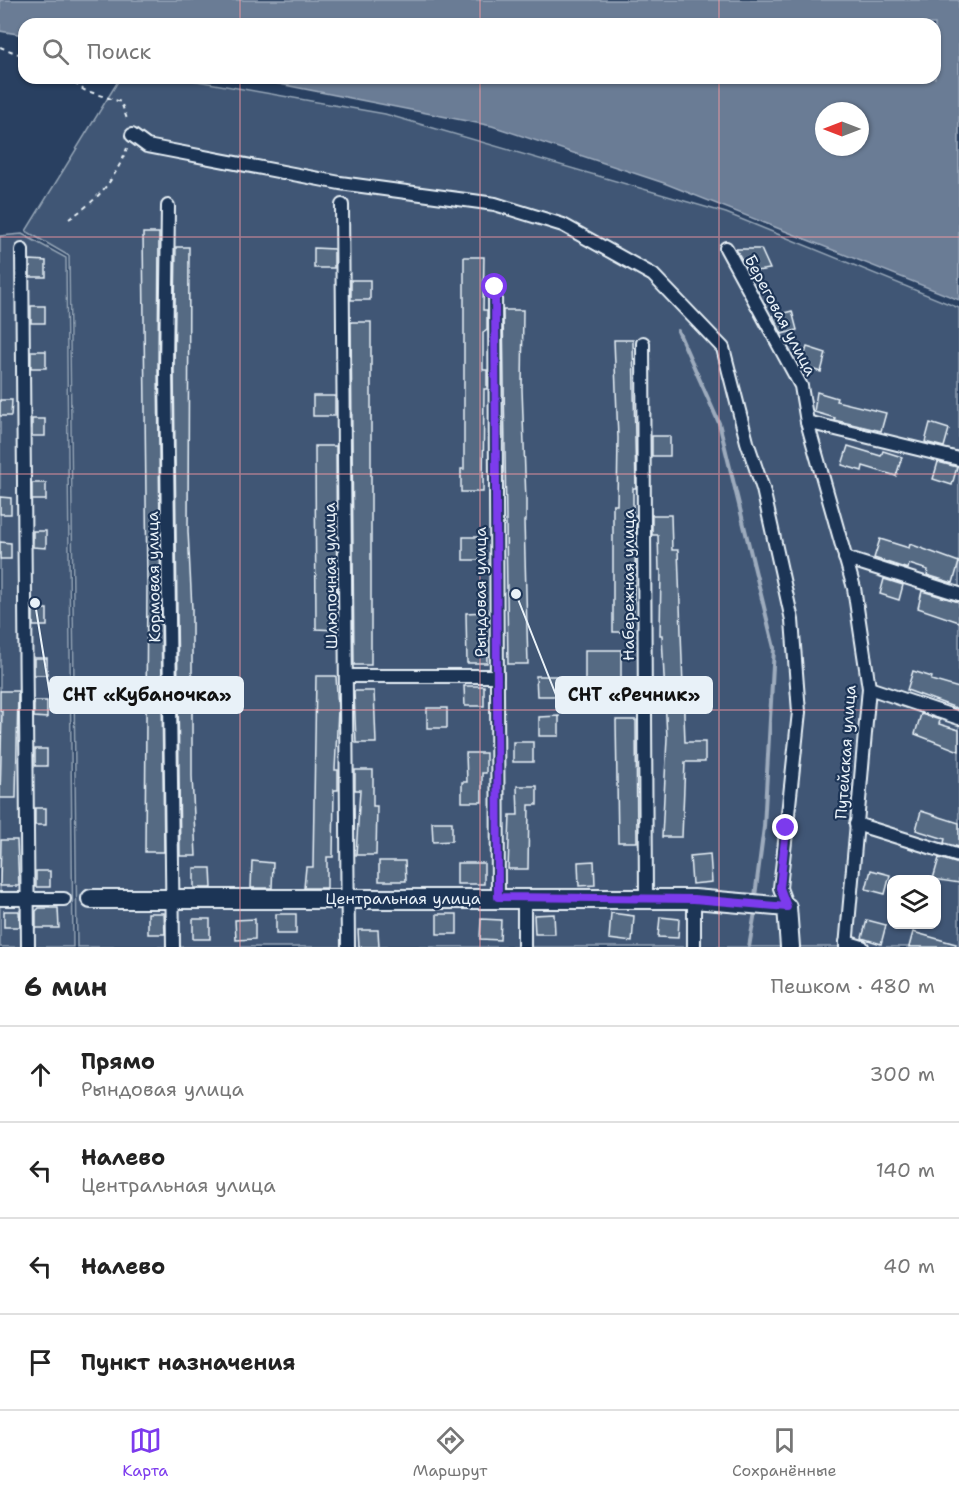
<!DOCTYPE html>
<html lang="ru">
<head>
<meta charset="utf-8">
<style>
  :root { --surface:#fff; --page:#f2f2f2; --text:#222; --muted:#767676; --line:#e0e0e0; --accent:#7c3aed }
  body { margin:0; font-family:"Shantell Sans",sans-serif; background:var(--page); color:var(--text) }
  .controls { position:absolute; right:18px; bottom:18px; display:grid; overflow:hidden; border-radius:12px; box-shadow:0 2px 4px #0004 }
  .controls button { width:54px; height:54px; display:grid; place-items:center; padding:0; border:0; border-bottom:2px solid var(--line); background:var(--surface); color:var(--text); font:30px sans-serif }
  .compass { position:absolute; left:815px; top:102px; width:54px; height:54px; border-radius:50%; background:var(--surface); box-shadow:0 2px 4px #0004; rotate:270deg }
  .stop { position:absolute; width:18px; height:18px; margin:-14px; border:4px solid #7c3aed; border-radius:50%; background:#fff }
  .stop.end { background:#7c3aed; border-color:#fff; box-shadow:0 2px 6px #0008 }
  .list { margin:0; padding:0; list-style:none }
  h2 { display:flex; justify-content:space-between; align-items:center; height:78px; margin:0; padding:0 24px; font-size:26px }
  h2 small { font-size:20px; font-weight:400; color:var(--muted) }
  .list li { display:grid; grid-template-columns:39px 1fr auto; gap:18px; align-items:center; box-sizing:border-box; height:96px; padding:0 24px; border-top:2px solid var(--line) }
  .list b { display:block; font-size:22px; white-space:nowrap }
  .list p { margin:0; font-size:20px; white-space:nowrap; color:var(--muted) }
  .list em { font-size:20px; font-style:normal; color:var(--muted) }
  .icon { flex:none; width:33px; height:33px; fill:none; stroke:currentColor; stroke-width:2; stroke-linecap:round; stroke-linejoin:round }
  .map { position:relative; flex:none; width:959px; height:947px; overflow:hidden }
  .search { position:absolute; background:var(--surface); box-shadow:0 2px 4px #0004; left:18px; right:18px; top:18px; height:66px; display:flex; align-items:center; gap:15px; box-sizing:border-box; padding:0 21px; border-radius:18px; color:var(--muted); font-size:22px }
  .sheet { height:462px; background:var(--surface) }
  nav { display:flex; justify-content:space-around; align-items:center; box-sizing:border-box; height:84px; border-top:2px solid var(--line); background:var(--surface); font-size:16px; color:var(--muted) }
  nav a { display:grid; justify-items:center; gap:3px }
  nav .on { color:var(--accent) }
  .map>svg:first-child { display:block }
  .green { fill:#415774; stroke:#94a4b6; stroke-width:1.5; fill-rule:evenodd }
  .water { fill:#6b7c95; stroke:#9dabbd; stroke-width:1.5; fill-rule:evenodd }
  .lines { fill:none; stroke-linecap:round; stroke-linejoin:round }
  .stream { stroke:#9dabbd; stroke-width:4 }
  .building { fill:#556a83; stroke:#e8f1f8; stroke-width:1.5 }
  .street-casing { stroke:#e8f1f8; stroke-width:16 }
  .secondary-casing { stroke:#e8f1f8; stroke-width:22 }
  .path { stroke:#e8f1f8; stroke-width:2; stroke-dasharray:4.5 4.5; stroke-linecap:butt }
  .street { stroke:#1d3557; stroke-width:12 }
  .secondary { stroke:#1d3557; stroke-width:18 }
  .route { stroke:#7c3aed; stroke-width:8 }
  .grid { fill:none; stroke:#ff9aa2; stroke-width:1.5; stroke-opacity:0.55 }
  .labels { text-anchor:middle; stroke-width:4.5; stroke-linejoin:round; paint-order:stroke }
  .street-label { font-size:16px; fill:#e8f1f8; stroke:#1d3557 }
  .leader { fill:none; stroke:#e8f1f8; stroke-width:2 }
  .callout-dot { fill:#e8f1f8; stroke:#1d3557; stroke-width:2 }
  .callout { fill:#e8f1f8; stroke:#e8f1f8; stroke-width:2 }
  .callout-label { font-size:18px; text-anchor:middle; font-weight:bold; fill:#111 }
</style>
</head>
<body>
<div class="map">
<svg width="959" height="947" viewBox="0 0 959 947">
  <rect width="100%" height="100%" fill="#294061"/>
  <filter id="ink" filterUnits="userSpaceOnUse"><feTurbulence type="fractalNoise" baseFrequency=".0167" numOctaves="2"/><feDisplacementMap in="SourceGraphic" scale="12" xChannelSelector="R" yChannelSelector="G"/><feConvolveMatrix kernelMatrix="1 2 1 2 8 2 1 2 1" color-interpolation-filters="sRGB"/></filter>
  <g filter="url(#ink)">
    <g class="green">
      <path d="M120,78H180L385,114L726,213L959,308V947H77L69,256L26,231ZM892,880H936V924H892Z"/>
      <path d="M22,234L66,258L73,947H0V236Z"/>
    </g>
    <path class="water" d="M0,0H959V300L664,183L492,126L249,78H935V24H24V35L0,31ZM824,111H860V147H824Z"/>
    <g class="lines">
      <g class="stream">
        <path d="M678,331L719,423L774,648L764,827L755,896"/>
        <path d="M749,947L755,912"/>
      </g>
    </g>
    <g class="building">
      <path d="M143,233H159L158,370L164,852H145L147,585Z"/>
      <path d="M176,247H189L188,531L192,609V776L196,856H180L174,370Z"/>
      <path d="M314,248L334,249V268H314Z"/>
      <path d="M736,249H761L770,269L749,272Z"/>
      <path d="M464,257H484L483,310H487V330L483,333V370H487V389H484L483,492H461V469H464Z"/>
      <path d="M30,260L46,261V277H30Z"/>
      <rect x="351" y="280" width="19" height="20"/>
      <rect x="31" y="306" width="14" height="17"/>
      <path d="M503,310H523L522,389L526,501V521H524L528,664H508Z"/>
      <path d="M792,311L797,330L782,334L773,316Z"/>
      <path d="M351,322H371V665H354Z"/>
      <path d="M614,340H633L636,488H633V515H636V535L633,632H613V505H617L618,438Z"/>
      <path d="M807,347L826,353L821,372L801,366Z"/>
      <rect x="31" y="351" width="15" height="17"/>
      <path d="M817,392L837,398L836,401L886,413L881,431L834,420L835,418L814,412Z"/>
      <rect x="313" y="396" width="22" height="20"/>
      <path d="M0,400H12L11,416H0Z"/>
      <rect x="32" y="419" width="13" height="17"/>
      <path d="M930,423L949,429L944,447L925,442Z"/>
      <rect x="652" y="436" width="18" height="20"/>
      <path d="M315,446H336L337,630L316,629Z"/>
      <path d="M848,446L881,456L883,451L902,457L896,476L863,466L862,471L842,465Z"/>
      <path d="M938,462L957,467L952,485L933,479Z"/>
      <rect x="32" y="483" width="14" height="17"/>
      <path d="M0,497L11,498V514H0Z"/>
      <path d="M652,515H671L672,550H678L685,742H705V762H685L682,837H662L667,738L662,635H660L661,570H659L658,535H652Z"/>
      <path d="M33,531H46V548L33,547Z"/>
      <path d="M463,537H484L485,560H463Z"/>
      <path d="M880,539L909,548L910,544L959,562L953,583L927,575L928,570L909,564L908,569L874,558Z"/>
      <path d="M0,542L11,543V559H0Z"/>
      <path d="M884,579L903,585L899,600L880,594Z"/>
      <path d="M922,591L959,602V622L918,608Z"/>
      <rect x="33" y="609" width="14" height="17"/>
      <path d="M486,612L487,663H467L466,613Z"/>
      <path d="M585,650H621V683H626L625,706L581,704L582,681H585Z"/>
      <rect x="34" y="658" width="13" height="17"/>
      <path d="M913,671L932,677L931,680L959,688V709L907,690Z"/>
      <path d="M316,676H336L338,710L335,770H338V790H334L333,857H327V888H304L306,867H313Z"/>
      <path d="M536,676H556L557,696H537Z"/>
      <path d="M464,686H484V706H465Z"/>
      <path d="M0,691H18L16,798H0L2,711H0Z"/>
      <path d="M354,691H374L376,743H356Z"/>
      <path d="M34,701H47V718L34,717Z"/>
      <rect x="427" y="708" width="20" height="20"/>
      <path d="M921,714L940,720L939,724L959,730V751L915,734Z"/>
      <path d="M559,716V736H539V717Z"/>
      <path d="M616,720H636L637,842H618Z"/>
      <rect x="513" y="742" width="20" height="20"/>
      <rect x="35" y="749" width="12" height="17"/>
      <path d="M466,753H486V773H482V802H462V782H467Z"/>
      <path d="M355,770H373V806H377L376,855H356L360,790H355Z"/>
      <path d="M517,786H537V805H529L528,869H508L510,815H518Z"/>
      <rect x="35" y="808" width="11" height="17"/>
      <path d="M921,811L959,823V847L944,843L945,839L916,830Z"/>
      <path d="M432,822H452V841L433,842Z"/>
      <path d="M1,840H17L19,886H0Z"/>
      <path d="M710,854L712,882L692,884L690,856Z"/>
      <path d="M939,858L959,864V883L933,879Z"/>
      <path d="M252,861L273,863L272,888H251Z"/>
      <path d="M379,861H405L406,881H379Z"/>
      <path d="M594,861L595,885L579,886L578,862Z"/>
      <rect x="457" y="863" width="27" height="21"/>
      <path d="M194,868H211L212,888H194Z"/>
      <path d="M871,870L890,875L885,894L866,889Z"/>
      <rect x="36" y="871" width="14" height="16"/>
      <path d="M39,908H58L59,928H36V911Z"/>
      <path d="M4,911H19L20,927H4Z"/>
      <path d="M148,913H164L165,934H148Z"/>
      <path d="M611,913L634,916L632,942L609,939Z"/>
      <rect x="276" y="914" width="20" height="20"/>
      <rect x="437" y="914" width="20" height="20"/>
      <path d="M554,914L555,934H535L534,915Z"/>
      <path d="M660,917L679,919L678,938L658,937Z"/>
      <rect x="193" y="919" width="17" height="20"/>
      <path d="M255,919V939L236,940L235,920Z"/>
      <path d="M481,919L501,920L500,940L480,939Z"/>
      <path d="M867,920L886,925L881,944L862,938Z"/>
      <path d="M358,930H378L379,947H359Z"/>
      <path d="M913,932L956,944L955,947H909Z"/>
    </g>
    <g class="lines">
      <g class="street-casing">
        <g id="street">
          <path d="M132,135L147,146L340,183L495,204L563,225L653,275L723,348L747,442L763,489L792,620L799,712L780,888L787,907"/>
          <path d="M342,205L348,947"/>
          <path d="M168,206L166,370L173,947"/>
          <path d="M726,248L801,386L807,422L959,459"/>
          <path d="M22,250L28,947"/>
          <path d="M495,287L498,897"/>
          <path d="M643,343L646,898"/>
          <path d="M807,422L854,588L869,688L846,947"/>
          <path d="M845,558L959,594"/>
          <path d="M347,676H497"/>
          <path d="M869,688L959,718"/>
          <path d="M856,824L959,856"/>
          <path d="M0,899H64"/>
          <path d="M694,899V947"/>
          <path d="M846,942L862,947"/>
          <path d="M524,947V899"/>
        </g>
      </g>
      <g class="secondary-casing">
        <path id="secondary" d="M91,899H694L787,907L790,947"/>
      </g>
      <g class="path">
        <path d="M0,47L24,56"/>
        <path d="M67,78L84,90L121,102L128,122"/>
        <path d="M69,219C99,199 114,181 127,148"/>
      </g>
      <use href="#street" class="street"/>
      <use href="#secondary" class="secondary"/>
    </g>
  </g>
  <g class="lines" filter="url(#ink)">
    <path class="route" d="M495,287L498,897L694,899L787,907L780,888L786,828"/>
  </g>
  <path class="grid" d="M240,0V24M480,0V24M719,0V24M240,78V947M480,78V947M719,78V947M0,237H959M0,474H959M0,710H959"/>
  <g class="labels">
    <g class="street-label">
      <text transform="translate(781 315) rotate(62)" y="6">Береговая улица</text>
      <text transform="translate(330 576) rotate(-91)" y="6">Шлюпочная улица</text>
      <text transform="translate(153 577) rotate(-91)" y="6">Кормовая улица</text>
      <text transform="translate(628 585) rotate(-90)" y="6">Набережная улица</text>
      <text transform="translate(480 592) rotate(-90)" y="6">Рындовая улица</text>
      <text transform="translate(845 752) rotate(-86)" y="6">Путейская улица</text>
      <text x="403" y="904">Центральная улица</text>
    </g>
  </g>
  <path class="leader" d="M516 594L556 695M35 603L50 695"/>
  <g class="callout-dot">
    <circle cx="516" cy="594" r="6"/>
    <circle cx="35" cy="603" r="6"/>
  </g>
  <g class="callout">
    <rect x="556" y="677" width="156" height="36" rx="6"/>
    <rect x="50" y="677" width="193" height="36" rx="6"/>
  </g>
  <g class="callout-label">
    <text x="634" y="701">СНТ «Речник»</text>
    <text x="147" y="701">СНТ «Кубаночка»</text>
  </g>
</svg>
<div class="controls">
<button><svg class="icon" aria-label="layers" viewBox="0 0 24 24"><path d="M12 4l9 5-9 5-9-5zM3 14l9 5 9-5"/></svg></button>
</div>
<svg class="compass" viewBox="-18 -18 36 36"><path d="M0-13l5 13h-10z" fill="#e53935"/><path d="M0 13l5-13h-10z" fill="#767676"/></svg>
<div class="stop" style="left:495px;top:287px"></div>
<div class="stop end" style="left:786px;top:828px"></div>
<div class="search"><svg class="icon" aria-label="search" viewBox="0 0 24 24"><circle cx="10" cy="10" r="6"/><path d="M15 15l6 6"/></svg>Поиск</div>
</div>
<section class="sheet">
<h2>6 мин<small>Пешком · 480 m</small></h2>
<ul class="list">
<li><svg class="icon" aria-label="ahead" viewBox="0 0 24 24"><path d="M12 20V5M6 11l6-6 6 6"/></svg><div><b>Прямо</b><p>Рындовая улица</p></div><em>300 m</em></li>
<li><svg class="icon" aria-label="left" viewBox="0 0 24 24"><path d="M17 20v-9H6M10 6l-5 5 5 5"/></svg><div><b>Налево</b><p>Центральная улица</p></div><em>140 m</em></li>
<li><svg class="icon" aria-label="left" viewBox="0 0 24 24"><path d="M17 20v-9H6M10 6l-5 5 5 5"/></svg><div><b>Налево</b></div><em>40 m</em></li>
<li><svg class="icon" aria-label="arrive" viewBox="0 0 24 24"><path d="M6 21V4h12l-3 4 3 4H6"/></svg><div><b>Пункт назначения</b></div></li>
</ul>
</section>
<nav>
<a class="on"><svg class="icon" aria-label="map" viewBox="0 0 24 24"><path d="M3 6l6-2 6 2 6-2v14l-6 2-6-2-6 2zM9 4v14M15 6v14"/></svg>Карта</a>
<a><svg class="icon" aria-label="directions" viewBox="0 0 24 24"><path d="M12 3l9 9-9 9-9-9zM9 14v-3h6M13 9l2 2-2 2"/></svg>Маршрут</a>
<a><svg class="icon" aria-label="saved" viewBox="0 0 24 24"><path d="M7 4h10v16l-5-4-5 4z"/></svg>Сохранённые</a>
</nav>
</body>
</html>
